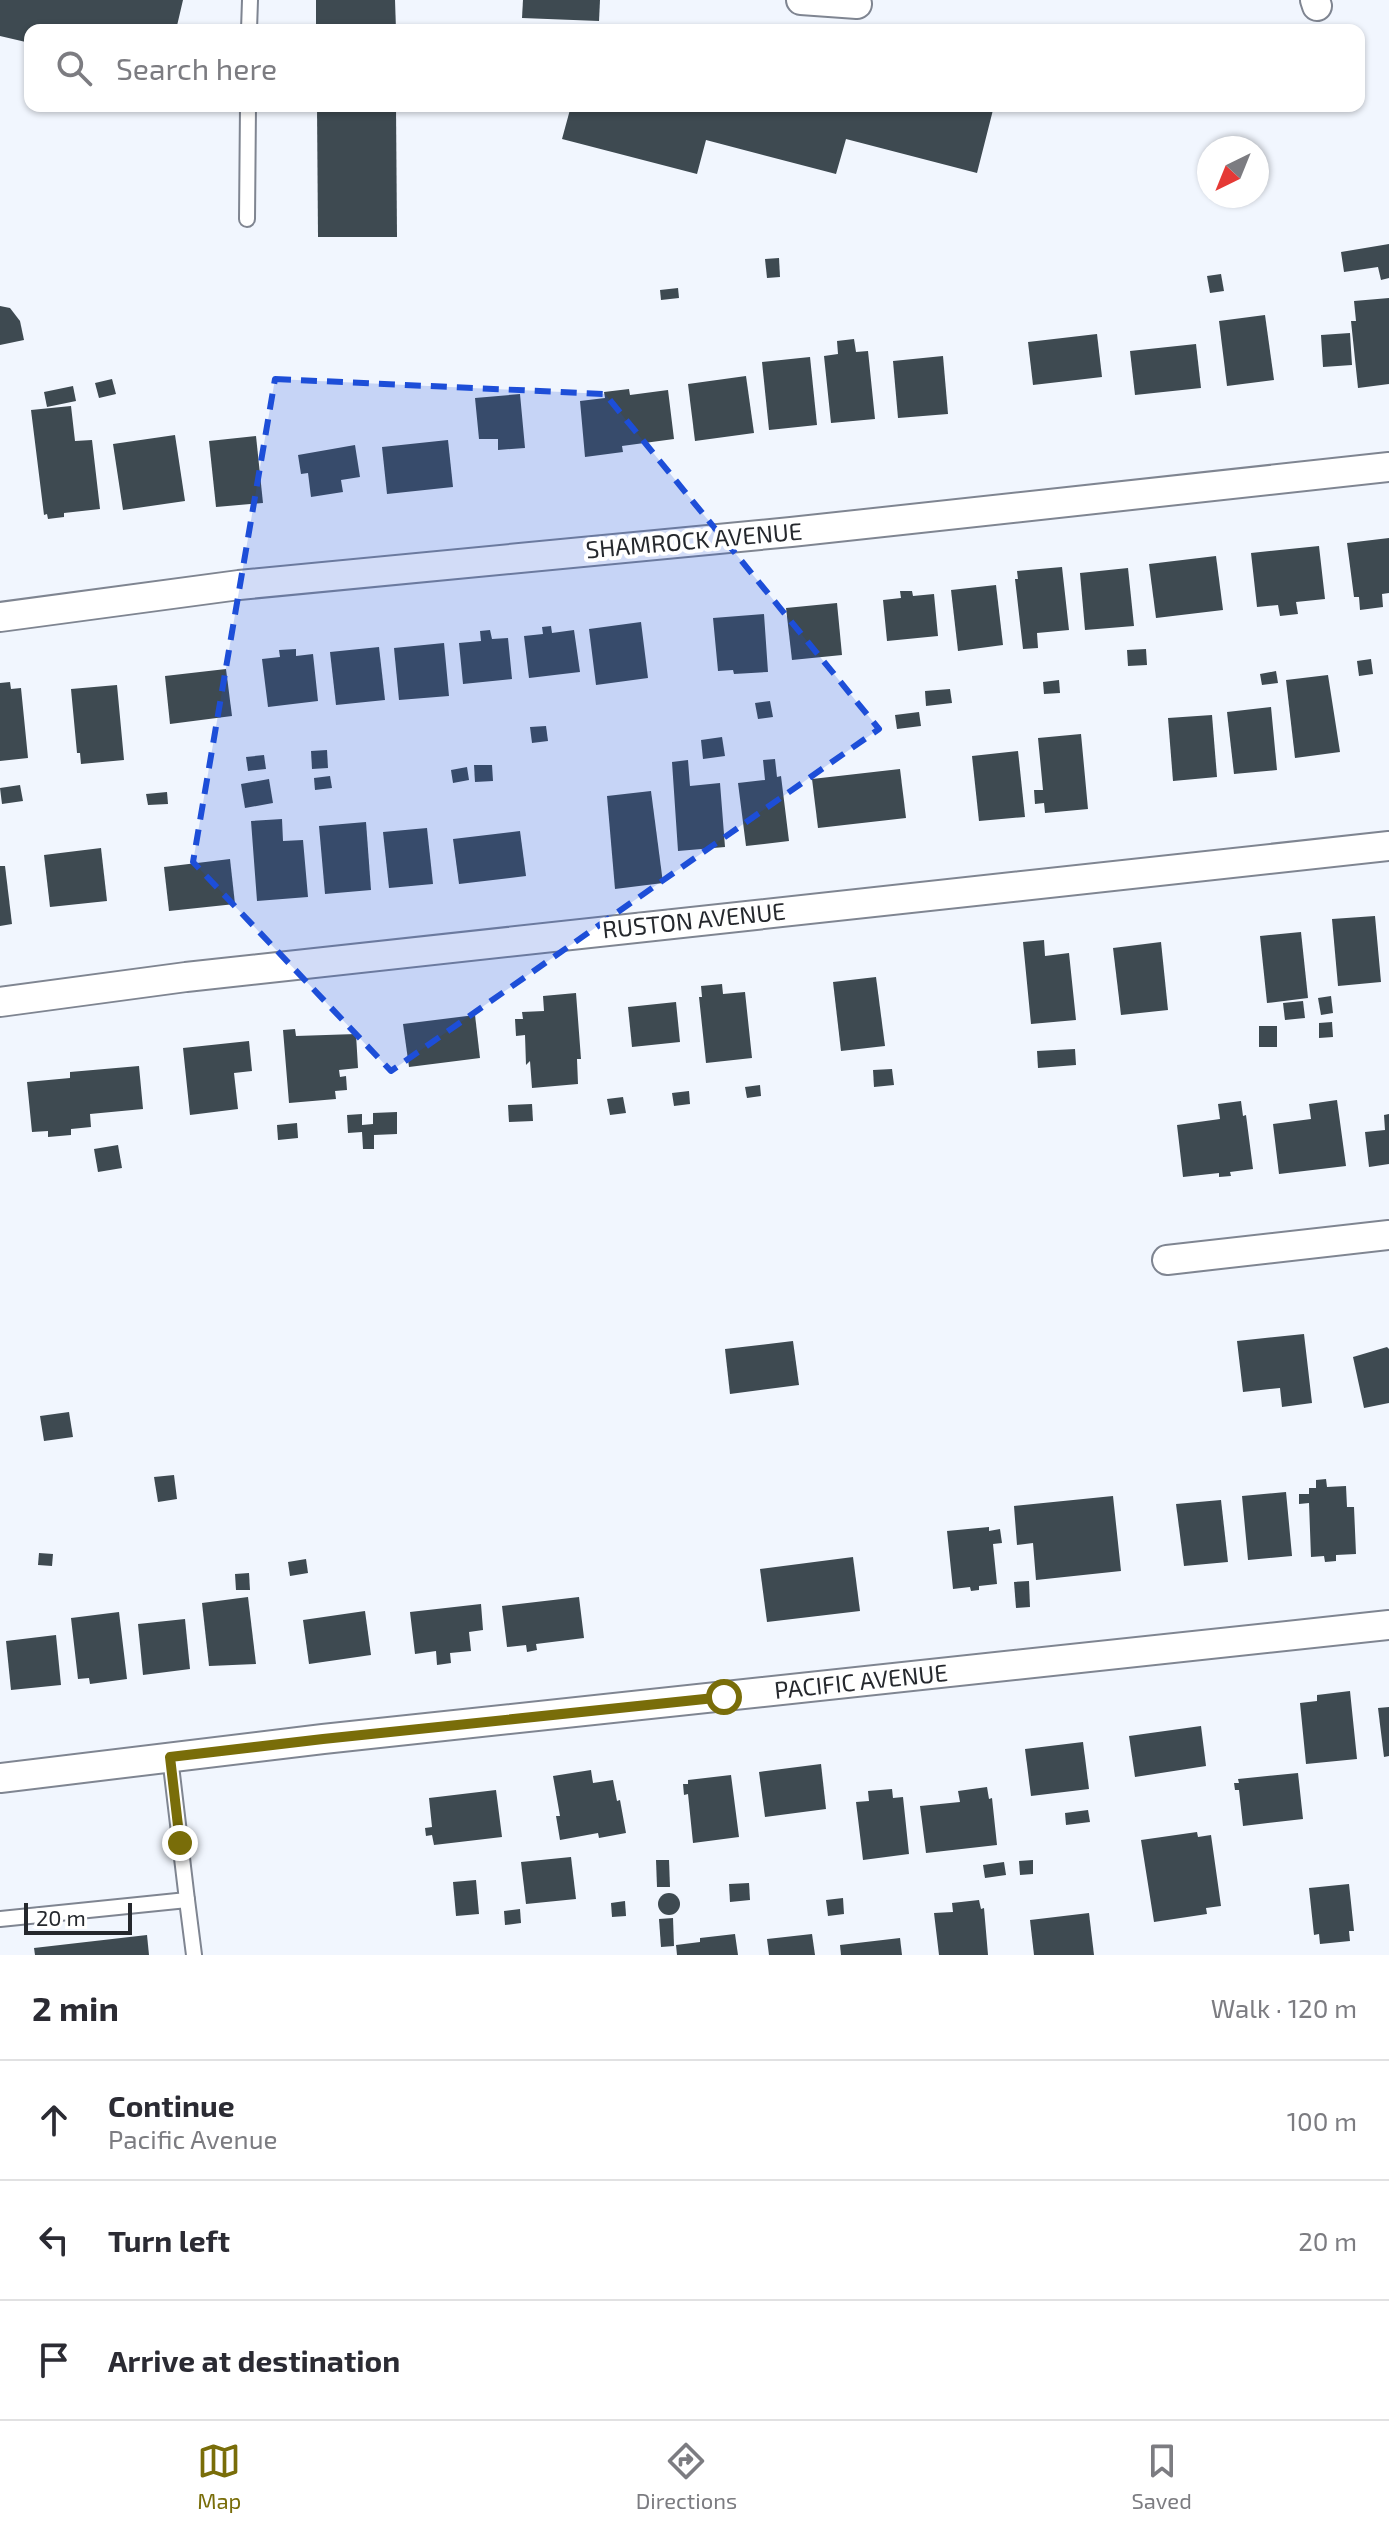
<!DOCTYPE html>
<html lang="en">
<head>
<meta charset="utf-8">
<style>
  :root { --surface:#fff; --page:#f2f2f3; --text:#2b2b33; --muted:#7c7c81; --line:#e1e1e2; --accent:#796d09 }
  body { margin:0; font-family:"Exo 2",sans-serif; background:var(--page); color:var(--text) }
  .compass { position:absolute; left:1197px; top:136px; width:72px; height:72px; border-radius:50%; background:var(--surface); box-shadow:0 2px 6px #0004; rotate:223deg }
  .scale { position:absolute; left:24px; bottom:20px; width:108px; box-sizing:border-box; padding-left:8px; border:4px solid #25282d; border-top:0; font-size:22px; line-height:28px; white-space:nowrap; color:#25282d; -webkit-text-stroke:6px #fff; paint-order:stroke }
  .stop { position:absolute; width:24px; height:24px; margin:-18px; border:6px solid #796d09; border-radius:50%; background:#fff }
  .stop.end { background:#796d09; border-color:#fff; box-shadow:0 2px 8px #0008 }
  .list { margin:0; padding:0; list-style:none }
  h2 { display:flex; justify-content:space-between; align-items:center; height:104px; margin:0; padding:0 32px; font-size:34px }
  h2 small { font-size:26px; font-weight:400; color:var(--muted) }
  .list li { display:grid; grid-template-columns:52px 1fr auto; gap:24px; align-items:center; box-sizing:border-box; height:120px; padding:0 32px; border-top:2px solid var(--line) }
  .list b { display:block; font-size:30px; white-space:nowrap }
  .list p { margin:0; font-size:26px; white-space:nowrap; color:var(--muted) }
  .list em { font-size:26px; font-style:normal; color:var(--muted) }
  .icon { flex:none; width:44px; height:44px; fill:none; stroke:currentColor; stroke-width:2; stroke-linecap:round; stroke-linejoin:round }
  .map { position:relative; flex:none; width:1389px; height:1955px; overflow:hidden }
  .search { position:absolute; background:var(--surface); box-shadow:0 2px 6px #0004; left:24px; right:24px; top:24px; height:88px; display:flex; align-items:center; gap:20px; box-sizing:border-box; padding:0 28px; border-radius:16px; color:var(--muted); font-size:30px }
  .sheet { height:464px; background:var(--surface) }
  nav { display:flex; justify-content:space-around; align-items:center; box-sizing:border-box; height:112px; border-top:2px solid var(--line); background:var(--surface); font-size:22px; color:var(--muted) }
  nav a { display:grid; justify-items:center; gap:4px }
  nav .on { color:var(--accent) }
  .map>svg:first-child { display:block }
  .building { fill:#3e4a51 }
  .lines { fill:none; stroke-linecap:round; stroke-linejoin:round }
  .lane-casing { stroke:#7f8591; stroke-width:18 }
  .street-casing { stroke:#7f8591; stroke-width:32 }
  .lane { stroke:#fff; stroke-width:14 }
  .street { stroke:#fff; stroke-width:28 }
  .route { stroke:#796d09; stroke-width:10 }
  .marked { fill:#1d4ed8; fill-opacity:0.2; stroke:#1d4ed8; stroke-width:6; stroke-dasharray:16 10; stroke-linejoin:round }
  .labels { text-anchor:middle; stroke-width:8; stroke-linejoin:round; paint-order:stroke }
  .street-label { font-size:24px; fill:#25282d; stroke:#fff }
</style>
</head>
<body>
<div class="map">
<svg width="1389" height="1955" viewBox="0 0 1389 1955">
  <rect width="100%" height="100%" fill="#f1f6fe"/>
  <g class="building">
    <path d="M0,0H183L176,30H30V43L0,36Z"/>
    <path d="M316,0H395L396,30H316Z"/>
    <path d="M523,0H600L599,21L522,18Z"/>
    <path d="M317,106H396L397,237H318Z"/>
    <path d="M571,106H994L977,173L846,139L836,174L706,140L697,174L562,139Z"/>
    <path d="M1389,244V278L1381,280L1378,267L1344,272L1341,252Z"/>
    <path d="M779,258L780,277L767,278L765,259Z"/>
    <path d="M1221,274L1224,291L1210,293L1207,276Z"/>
    <path d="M678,288L679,298L661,300L660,290Z"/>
    <path d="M1389,298V384L1358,388L1351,321H1356L1354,301Z"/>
    <path d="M0,306L10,308L20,321L24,340L0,345Z"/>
    <path d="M1265,315L1274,380L1227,386L1219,321Z"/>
    <path d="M1350,333L1352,365L1323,367L1321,335Z"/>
    <path d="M1097,334L1102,377L1033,385L1028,342Z"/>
    <path d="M854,339L856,352L868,351L875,419L831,423L824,356L838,354L837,341Z"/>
    <path d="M1196,344L1201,388L1135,395L1130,351Z"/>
    <path d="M943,356L948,414L898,418L893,361Z"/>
    <path d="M810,357L817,425L769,430L762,362Z"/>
    <path d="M746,376L754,433L695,441L688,384Z"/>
    <path d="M112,379L116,394L99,398L95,383Z"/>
    <path d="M73,386L76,401L47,407L44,392Z"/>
    <path d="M629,389L630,395L668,390L674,439L622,446L623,452L585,457L580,401L605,398L604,392Z"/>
    <path d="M520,394L525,448L498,450V439H479L475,398Z"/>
    <path d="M71,406L75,441L92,440L100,509L64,513V517L48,519L47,514L44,515L31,410Z"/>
    <path d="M175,435L185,501L123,510L113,444Z"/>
    <path d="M256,436L263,503L216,507L209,441Z"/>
    <path d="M448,440L453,487L387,494L382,447Z"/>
    <path d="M355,445L360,477L341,480L343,492L311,497L308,473L301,474L298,455Z"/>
    <path d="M1389,538V593L1382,594L1383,607L1360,610L1359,597H1354L1347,543Z"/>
    <path d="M1319,546L1325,599L1296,602L1298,614L1280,616L1278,605L1257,607L1251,553Z"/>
    <path d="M1216,556L1223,610L1156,618L1149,564Z"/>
    <path d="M1062,567L1069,630L1037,633L1038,648L1023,649L1015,579H1018L1017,571Z"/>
    <path d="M1128,568L1134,626L1085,630L1080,573Z"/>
    <path d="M996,585L1003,645L958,651L951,590Z"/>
    <path d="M900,591H912L913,596L934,594L938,636L887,641L883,600L901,598Z"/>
    <path d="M837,603L842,655L792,660L786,608Z"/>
    <path d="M764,614L768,672L734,674L733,670L718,671L713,618Z"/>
    <path d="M641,622L648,678L596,685L589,629Z"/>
    <path d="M551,626L552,633L574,630L580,672L529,678L524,636L543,634L542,627Z"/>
    <path d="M490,630L492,639L508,638L512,679L463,684L459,643L481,641L480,631Z"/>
    <path d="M444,643L449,696L399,700L394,648Z"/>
    <path d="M379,647L385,700L336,705L330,652Z"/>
    <path d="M296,649V656L313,654L318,701L268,707L262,659L280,657L279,650Z"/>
    <path d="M1146,649L1147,665L1128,666L1127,650Z"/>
    <path d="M1371,659L1373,674L1359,676L1357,661Z"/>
    <path d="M226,669L232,716L170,724L165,676Z"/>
    <path d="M1276,671L1278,683L1262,685L1260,674Z"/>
    <path d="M1328,675L1340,752L1295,758L1286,680Z"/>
    <path d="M1059,680L1060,693L1044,694L1043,682Z"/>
    <path d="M10,682L11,689L21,688L28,758L0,761V683Z"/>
    <path d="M117,685L124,760L81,764L80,753H77L71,689Z"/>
    <path d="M950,689L952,703L926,706L925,691Z"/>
    <path d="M770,701L773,717L758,719L755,703Z"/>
    <path d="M1271,707L1277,770L1234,774L1227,712Z"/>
    <path d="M919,712L921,726L897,729L895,715Z"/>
    <path d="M1212,715L1217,777L1173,781L1168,718Z"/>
    <path d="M546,726L548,741L532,743L530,727Z"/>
    <path d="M1081,734L1088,809L1045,813L1044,803L1035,804L1034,790H1043L1038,738Z"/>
    <path d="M722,737L725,756L703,759L701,740Z"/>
    <path d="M327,750L328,768L312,769L311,751Z"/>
    <path d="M1018,751L1025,817L979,821L972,756Z"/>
    <path d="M264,755L266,769L248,771L246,757Z"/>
    <path d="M775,759L777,777L781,776L789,841L746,846L738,783L765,780L763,760Z"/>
    <path d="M688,760L690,786L720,783L725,847L678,851L672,762Z"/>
    <path d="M474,765H492L493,781L475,782Z"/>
    <path d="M467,767L469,780L453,783L451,770Z"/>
    <path d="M900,769L906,818L818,828L812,779Z"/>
    <path d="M330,776L332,788L315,790L314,778Z"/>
    <path d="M269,779L273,803L245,808L241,784Z"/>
    <path d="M20,785L23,801L2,804L0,788Z"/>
    <path d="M651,791L663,883L615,889L607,796Z"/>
    <path d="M167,792L168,804L148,805L146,794Z"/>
    <path d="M282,819L283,841L303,840L308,897L257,901L251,821Z"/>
    <path d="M366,822L371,890L325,894L319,826Z"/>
    <path d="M427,828L433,884L389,888L383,832Z"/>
    <path d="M520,831L526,876L459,884L453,839Z"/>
    <path d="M101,848L107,901L50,907L44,855Z"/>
    <path d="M230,859L235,904L169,911L164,867Z"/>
    <path d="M0,866H5L12,924L0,926Z"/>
    <path d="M1375,916L1381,982L1338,986L1332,919Z"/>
    <path d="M1301,932L1308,998L1267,1003L1260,936Z"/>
    <path d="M1044,940L1045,956L1069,953L1076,1020L1031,1024L1023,942Z"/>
    <path d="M1161,942L1168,1010L1121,1015L1113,948Z"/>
    <path d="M876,977L885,1046L841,1051L833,982Z"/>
    <path d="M722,984L723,994L745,992L752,1058L706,1063L699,997H702L701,986Z"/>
    <path d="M576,993L581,1059H577L578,1084L532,1088L530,1061L526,1065L525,1035L516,1036L515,1019H523L522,1012L544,1011L543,996Z"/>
    <path d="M1331,996L1333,1013L1321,1015L1318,998Z"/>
    <path d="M1303,1001L1305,1018L1285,1020L1283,1003Z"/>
    <path d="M676,1002L680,1042L632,1047L628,1007Z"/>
    <path d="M475,1015L480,1058L409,1067L403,1024Z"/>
    <path d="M1332,1022L1333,1037L1319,1038V1023Z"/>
    <rect x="1259" y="1026" width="18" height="21"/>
    <path d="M295,1029L296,1036L356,1034L358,1068L339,1070L340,1077L346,1076L347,1090L335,1091L336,1099L289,1103L283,1030Z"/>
    <path d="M249,1041L252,1071L234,1073L238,1109L190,1115L183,1048Z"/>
    <path d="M1075,1049L1076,1065L1038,1068L1037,1051Z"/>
    <path d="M139,1066L143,1109L90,1114L91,1127L71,1129V1135L48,1137V1131L32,1132L27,1082L70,1078V1072Z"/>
    <path d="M892,1069L894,1085L874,1087L873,1070Z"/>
    <path d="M760,1085L761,1096L747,1098L745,1087Z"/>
    <path d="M689,1091L690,1104L674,1106L672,1093Z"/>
    <path d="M623,1097L626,1113L610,1115L607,1099Z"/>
    <path d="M1337,1100L1346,1166L1279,1174L1273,1124L1311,1119L1309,1104Z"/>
    <path d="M1241,1101L1243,1116L1246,1115L1253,1169L1230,1172L1231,1176L1219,1177V1173L1183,1177L1177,1125L1220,1119L1218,1104Z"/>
    <path d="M532,1104L533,1121L509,1122L508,1105Z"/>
    <path d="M397,1112V1134L374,1135V1149H363L362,1132L348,1133L347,1115L362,1114V1125L373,1124V1113Z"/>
    <path d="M1389,1114V1164L1369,1167L1365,1132L1385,1130L1384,1115Z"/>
    <path d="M297,1123L298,1138L278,1140L277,1125Z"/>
    <path d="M118,1145L122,1168L98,1172L94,1149Z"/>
    <path d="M1304,1334L1312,1403L1282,1407L1280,1388L1243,1392L1237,1341Z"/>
    <path d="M793,1341L799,1385L730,1394L725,1349Z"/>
    <path d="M1387,1347L1389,1349V1403L1364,1408L1353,1357Z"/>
    <path d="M69,1412L73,1437L44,1441L40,1416Z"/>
    <path d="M174,1475L177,1499L158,1502L154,1477Z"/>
    <path d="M1326,1479L1327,1487L1346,1486L1347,1507H1354L1356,1554L1336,1555V1561L1325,1562L1324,1556L1311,1557L1309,1503L1299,1504V1494H1309V1488H1316V1480Z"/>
    <path d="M1286,1492L1292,1556L1248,1560L1242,1496Z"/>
    <path d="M1113,1496L1121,1571L1036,1580L1033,1543L1017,1545L1014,1506Z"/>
    <path d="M1221,1500L1228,1562L1184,1566L1176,1504Z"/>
    <path d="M989,1527V1531L1000,1529L1002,1543L993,1544L997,1584L979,1586V1590L971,1591L970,1587L953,1589L947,1531Z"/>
    <path d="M39,1553L53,1554L52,1566L38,1565Z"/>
    <path d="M853,1557L860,1611L767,1622L760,1569Z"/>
    <path d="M306,1559L308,1573L290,1576L288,1562Z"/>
    <path d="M249,1573L250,1590H236L235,1574Z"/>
    <path d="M1029,1581L1030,1607L1016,1608L1014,1582Z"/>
    <path d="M248,1597L256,1664L209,1666L202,1603Z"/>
    <path d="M579,1597L584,1638L536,1644L537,1650L527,1652L526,1645L507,1647L502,1606Z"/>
    <path d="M481,1604L483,1630L469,1632L471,1651L450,1653L451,1663L437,1665L436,1651L415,1654L410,1612Z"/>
    <path d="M365,1611L371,1655L309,1664L303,1620Z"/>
    <path d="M119,1612L127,1679L90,1684L89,1678L78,1679L71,1618Z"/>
    <path d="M185,1619L190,1669L143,1675L138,1624Z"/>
    <path d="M56,1635L61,1685L11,1690L6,1641Z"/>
    <path d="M1350,1691L1357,1759L1306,1764L1300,1703L1317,1701V1695Z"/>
    <path d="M1389,1707V1756L1384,1757L1378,1708Z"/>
    <path d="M1201,1726L1206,1766L1135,1777L1129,1736Z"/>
    <path d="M1083,1742L1089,1789L1031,1796L1025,1749Z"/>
    <path d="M821,1764L826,1809L765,1817L759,1772Z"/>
    <path d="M591,1770L593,1783L613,1780L617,1801L620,1800L626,1833L599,1838L598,1833L560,1840L556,1816H560L553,1776Z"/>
    <path d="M1298,1773L1303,1819L1243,1826L1239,1790H1235L1234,1783H1239L1238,1779Z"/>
    <path d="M731,1775L739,1837L693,1843L688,1794L684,1795L683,1784H688V1780Z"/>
    <path d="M987,1787L989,1799L992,1798L997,1845L926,1853L920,1806L960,1802L958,1791Z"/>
    <path d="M892,1789L893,1798L903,1797L909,1854L863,1860L856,1802L869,1801L868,1791Z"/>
    <path d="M496,1790L502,1837L434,1845L432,1835L426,1836L425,1828L432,1827L429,1798Z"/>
    <path d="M1088,1810L1090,1822L1066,1825L1065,1813Z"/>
    <path d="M1197,1832L1198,1837L1211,1835L1221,1906L1206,1908L1207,1914L1154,1922L1141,1840Z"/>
    <path d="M571,1857L576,1899L526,1904L521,1862Z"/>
    <path d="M656,1860H669L670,1887H657Z"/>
    <path d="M1033,1860V1874L1020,1875L1019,1861Z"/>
    <path d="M1004,1862L1006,1875L985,1878L983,1865Z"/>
    <path d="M476,1880L479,1914L456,1916L453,1882Z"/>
    <path d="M749,1883L750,1900L730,1902L729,1884Z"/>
    <path d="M1349,1884L1354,1931H1349L1350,1941L1320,1944L1319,1934L1314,1935L1309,1888Z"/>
    <circle cx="669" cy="1904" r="11"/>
    <path d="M843,1898L844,1914L828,1916L826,1900Z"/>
    <path d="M979,1900L981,1909L984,1908L988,1955H939L934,1913L953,1912L952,1903Z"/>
    <path d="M625,1901L626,1916L612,1917L611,1903Z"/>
    <path d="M520,1909L521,1923L505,1925L504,1911Z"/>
    <path d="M1089,1913L1094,1955H1034L1030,1920Z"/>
    <path d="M673,1918L674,1946L661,1947L659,1919Z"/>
    <path d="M735,1934L738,1955H677L676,1945L700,1942V1938Z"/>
    <path d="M812,1934L815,1955H769L767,1939Z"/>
    <path d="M147,1935L149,1955H35L34,1948Z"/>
    <path d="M900,1938L902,1955H841L840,1945Z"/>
  </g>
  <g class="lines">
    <g class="lane-casing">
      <g id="lane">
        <path d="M249,30L250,0"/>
        <path d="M247,219L248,106"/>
        <path d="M170,1757L187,1900"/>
        <path d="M0,1919L187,1900L194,1955"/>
      </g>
    </g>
    <g class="street-casing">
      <g id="street">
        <path d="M801,0L857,4"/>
        <path d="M1315,0L1317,6"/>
        <path d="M0,617L239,585L791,532L1389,467"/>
        <path d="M0,1002L186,977L1389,846"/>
        <path d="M1167,1260L1389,1235"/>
        <path d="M0,1778L323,1739L1389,1625"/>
      </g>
    </g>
    <use href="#lane" class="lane"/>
    <use href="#street" class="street"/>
  </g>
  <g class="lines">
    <path class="route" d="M180,1843L170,1757L323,1739L724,1697"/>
  </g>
  <path class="marked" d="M275,379L605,394L879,729L391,1071L193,862Z"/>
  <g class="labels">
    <g class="street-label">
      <text transform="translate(694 541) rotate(-5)" y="8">SHAMROCK AVENUE</text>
      <text transform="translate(694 921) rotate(-6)" y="8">RUSTON AVENUE</text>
      <text transform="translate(861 1682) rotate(-6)" y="8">PACIFIC AVENUE</text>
    </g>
  </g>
</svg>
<svg class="compass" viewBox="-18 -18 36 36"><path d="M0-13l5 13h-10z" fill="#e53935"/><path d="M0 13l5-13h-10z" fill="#7c7c81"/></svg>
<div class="scale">20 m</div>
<div class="stop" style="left:724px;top:1697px"></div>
<div class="stop end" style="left:180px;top:1843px"></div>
<div class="search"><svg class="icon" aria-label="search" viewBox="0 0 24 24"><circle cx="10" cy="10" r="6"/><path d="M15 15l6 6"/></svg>Search here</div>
</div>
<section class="sheet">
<h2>2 min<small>Walk · 120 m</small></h2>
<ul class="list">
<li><svg class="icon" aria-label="ahead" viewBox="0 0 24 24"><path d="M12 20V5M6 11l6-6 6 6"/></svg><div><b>Continue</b><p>Pacific Avenue</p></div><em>100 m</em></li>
<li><svg class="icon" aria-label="left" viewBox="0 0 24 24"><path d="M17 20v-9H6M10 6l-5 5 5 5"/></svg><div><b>Turn left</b></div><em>20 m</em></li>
<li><svg class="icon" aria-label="arrive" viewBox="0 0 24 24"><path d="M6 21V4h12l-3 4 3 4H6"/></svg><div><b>Arrive at destination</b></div></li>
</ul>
</section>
<nav>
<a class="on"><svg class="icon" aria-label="map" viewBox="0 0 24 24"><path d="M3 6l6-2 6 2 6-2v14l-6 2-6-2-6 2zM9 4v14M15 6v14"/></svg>Map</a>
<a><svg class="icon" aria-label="directions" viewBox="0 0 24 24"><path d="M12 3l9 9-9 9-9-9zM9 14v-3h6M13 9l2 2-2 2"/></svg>Directions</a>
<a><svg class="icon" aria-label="saved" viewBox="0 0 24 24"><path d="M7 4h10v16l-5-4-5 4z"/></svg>Saved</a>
</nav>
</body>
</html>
